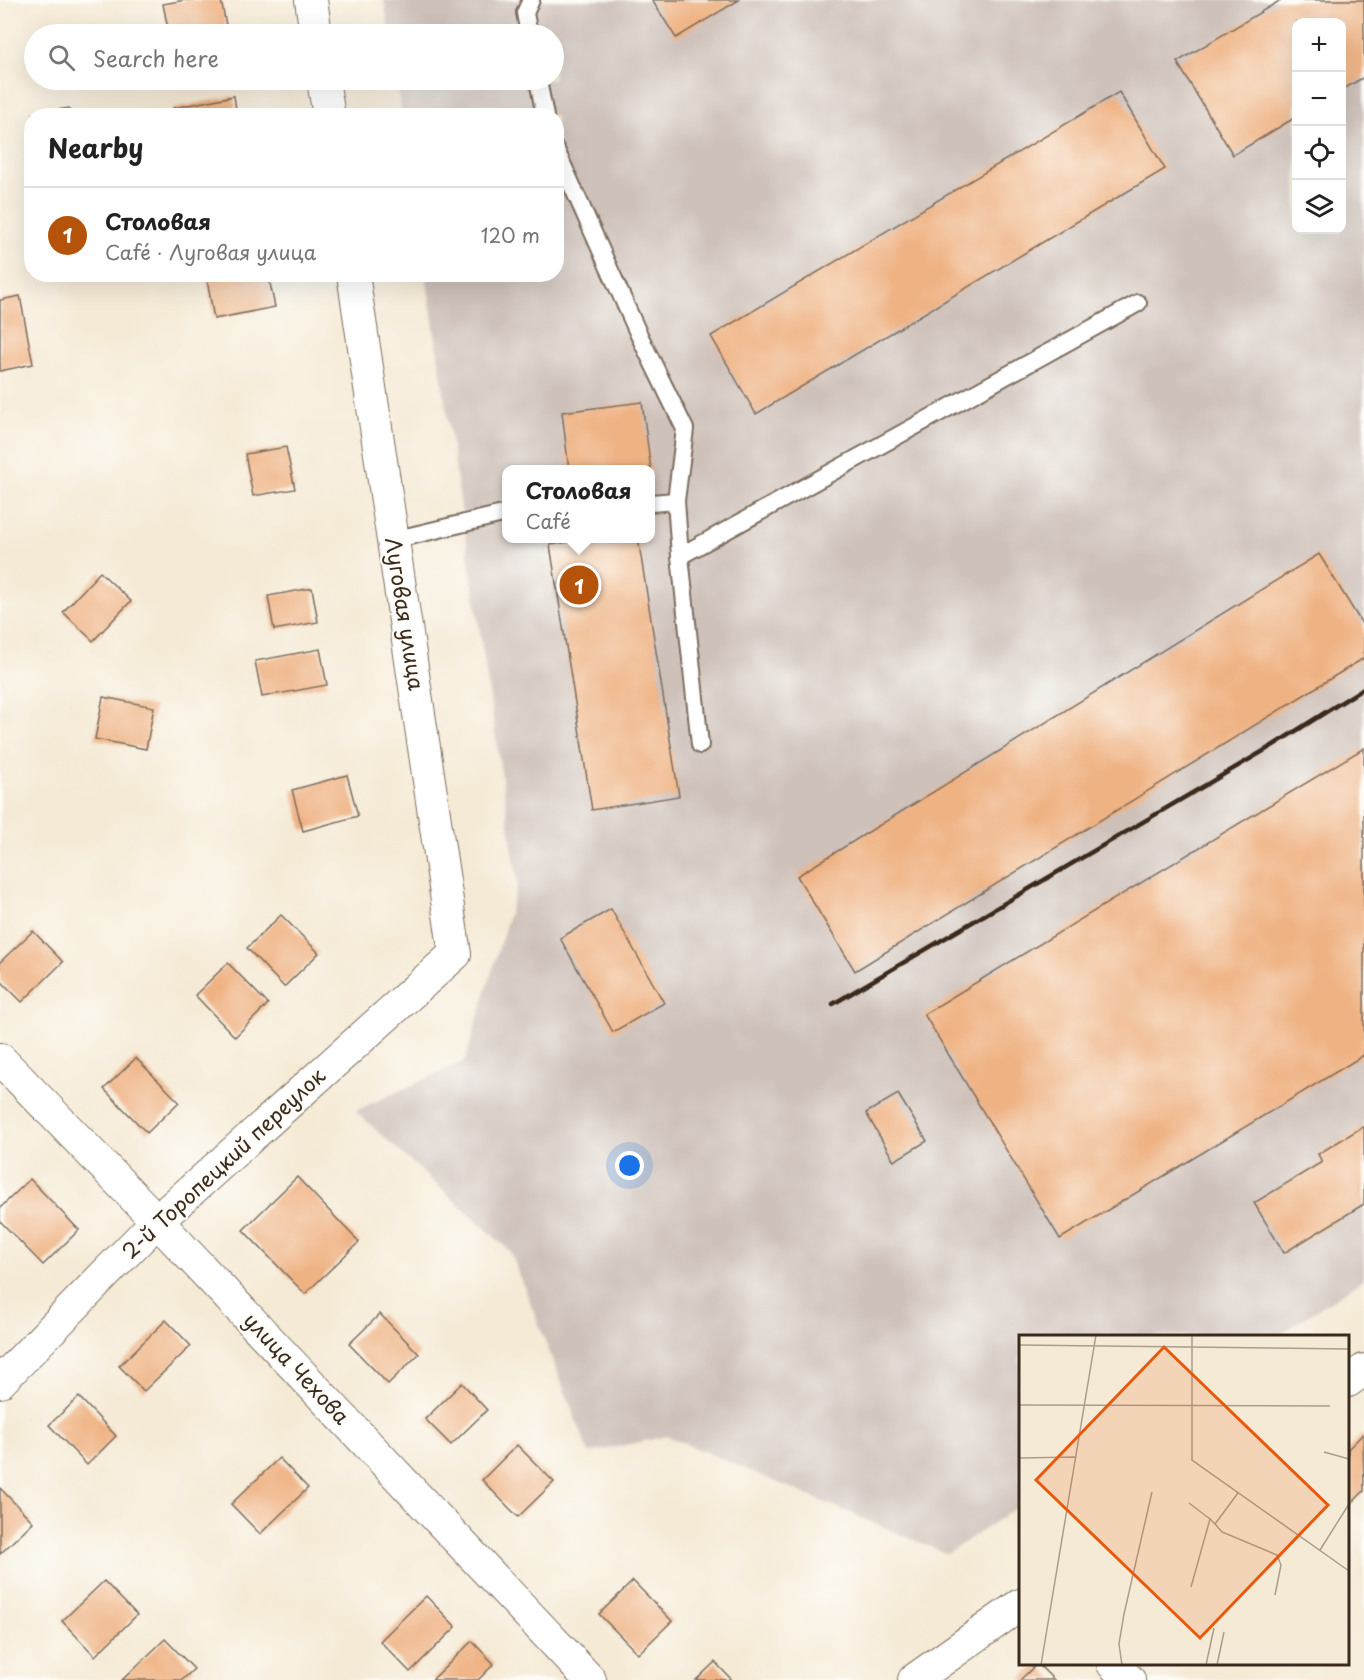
<!DOCTYPE html>
<html lang="en">
<head>
<meta charset="utf-8">
<style>
  :root { --surface:#fff; --page:#f2f2f2; --text:#222; --muted:#767676; --line:#e0e0e0; --accent:#b45309 }
  body { margin:0; font-family:"Playpen Sans",sans-serif; background:var(--page); color:var(--text) }
  .controls { position:absolute; right:18px; top:18px; display:grid; overflow:hidden; border-radius:12px; box-shadow:0 6px 24px #0002 }
  .controls button { width:54px; height:54px; display:grid; place-items:center; padding:0; border:0; border-bottom:2px solid var(--line); background:var(--surface); color:var(--text); font:30px sans-serif }
  .you { position:absolute; left:630px; top:1166px; width:21px; height:21px; margin:-15px; border:4px solid #fff; border-radius:50%; background:#1a73e8; box-shadow:0 0 0 9px #1a73e833 }
  .badge { display:grid; place-items:center; width:39px; height:39px; border-radius:50%; background:var(--accent); color:#fff; font-size:20px; font-weight:700 }
  .pin { position:absolute; translate:-50% -50%; border:3px solid #fff; box-shadow:0 2px 6px #0006 }
  .popup { position:absolute; left:502px; top:465px; width:153px; height:78px; box-sizing:border-box; display:grid; place-content:center; border-radius:12px; background:var(--surface); filter:drop-shadow(0 2px 4px #0005); font-size:20px; white-space:nowrap; color:var(--muted) }
  .popup b { font-size:22px; color:var(--text) }
  .popup::after { content:''; position:absolute; left:50%; top:100%; margin-left:-12px; border:12px solid transparent; border-top-color:var(--surface) }
  .list { margin:0; padding:0; list-style:none }
  h2 { display:flex; justify-content:space-between; align-items:center; height:78px; margin:0; padding:0 24px; font-size:26px }
  h2 small { font-size:20px; font-weight:400; color:var(--muted) }
  .list li { display:grid; grid-template-columns:39px 1fr auto; gap:18px; align-items:center; box-sizing:border-box; height:96px; padding:0 24px; border-top:2px solid var(--line) }
  .list b { display:block; font-size:22px; white-space:nowrap }
  .list p { margin:0; font-size:20px; white-space:nowrap; color:var(--muted) }
  .list em { font-size:20px; font-style:normal; color:var(--muted) }
  .icon { flex:none; width:33px; height:33px; fill:none; stroke:currentColor; stroke-width:2; stroke-linecap:round; stroke-linejoin:round }
  .map { position:relative; flex:none; width:1364px; height:1680px; overflow:hidden }
  .search { position:absolute; background:var(--surface); box-shadow:0 6px 24px #0002; left:24px; top:24px; width:540px; height:66px; display:flex; align-items:center; gap:15px; box-sizing:border-box; padding:0 21px; border-radius:33px; color:var(--muted); font-size:22px }
  .panel { position:absolute; background:var(--surface); box-shadow:0 6px 24px #0002; left:24px; top:108px; width:540px; height:174px; border-radius:24px }
  .map>svg:first-child { display:block }
  .industrial { fill:#cec1ba; fill-rule:evenodd }
  .building { fill:#efb283 }
  .lines { fill:none; stroke-linecap:round; stroke-linejoin:round }
  .lane-casing { stroke:#7c6d5e; stroke-width:20 }
  .street-casing { stroke:#7c6d5e; stroke-width:34 }
  .lane { stroke:#fff; stroke-width:16 }
  .street { stroke:#fff; stroke-width:32 }
  .rail { stroke:#3b2a1e; stroke-width:4.5 }
  .labels { text-anchor:middle; stroke-width:4.5; stroke-linejoin:round; paint-order:stroke }
  .street-label { font-size:21px; fill:#3b2a1e; stroke:#fdfcf7 }
  .inset-road { fill:none; stroke:#ab9d8c; stroke-width:1.5 }
  .view { fill:#e8590c; fill-opacity:0.15; stroke:#e8590c; stroke-width:3 }
  .inset-edge { fill:none; stroke:#3b2a1e; stroke-width:3 }
</style>
</head>
<body>
<div class="map">
<svg width="1364" height="1680" viewBox="0 0 1364 1680">
  <rect width="100%" height="100%" fill="#fdfcf7"/>
  <filter id="ink" filterUnits="userSpaceOnUse"><feTurbulence type="fractalNoise" baseFrequency=".0167" numOctaves="2"/><feDisplacementMap in="SourceGraphic" scale="12" xChannelSelector="R" yChannelSelector="G"/><feConvolveMatrix kernelMatrix="1 2 1 2 8 2 1 2 1" color-interpolation-filters="sRGB"/></filter>
  <filter id="wash" filterUnits="userSpaceOnUse"><feTurbulence type="fractalNoise" baseFrequency=".008" numOctaves="4" result="noise"/><feDisplacementMap in="SourceGraphic" scale="24" xChannelSelector="R" yChannelSelector="G"/><feGaussianBlur stdDeviation="1.35" result="paint"/><feColorMatrix in="noise" values="0 0 0 0 0 0 0 0 0 0 0 0 0 0 0 0 0 1.4 0 .05"/><feComposite in="paint" operator="in"/></filter>
  <g filter="url(#wash)">
    <rect width="100%" height="100%" fill="#f5ead5"/>
    <path class="industrial" d="M384,0H1364V1279L1277,1336H1020V1505L947,1554L667,1436L589,1453L510,1251L355,1111L465,1061L518,884L426,275L556,274V116L402,115L396,80H554V34H390ZM1296,22H1342V230H1296ZM507,470H651V538H507Z"/>
    <g id="blocks">
      <g class="building">
        <path d="M185,0H221L227,30L203,34H169L163,4Z"/>
        <path d="M652,0H739L676,38Z"/>
        <path d="M1281,0H1364V77L1342,90V22H1296V117L1233,155L1177,62Z"/>
        <path d="M1119,92L1165,169L756,414L711,336Z"/>
        <path d="M234,96L237,116H174L173,108Z"/>
        <path d="M69,108L70,116H33V114Z"/>
        <path d="M206,274H268L275,307L214,319Z"/>
        <path d="M20,296L33,364L0,371V300Z"/>
        <path d="M642,402L651,470H569L562,412Z"/>
        <path d="M286,447L295,489L253,496L245,454Z"/>
        <path d="M591,538H638L679,796L592,810L550,545Z"/>
        <path d="M1319,554L1364,627V658L855,971L797,876Z"/>
        <path d="M100,572L131,601L93,641L63,612Z"/>
        <path d="M312,588L318,622L274,630L268,596Z"/>
        <path d="M320,649L327,685L262,697L255,661Z"/>
        <path d="M103,697L154,707L146,749L95,739Z"/>
        <path d="M1364,748V1055L1060,1239L924,1014Z"/>
        <path d="M347,775L358,816L303,831L292,790Z"/>
        <path d="M611,909L664,1003L613,1032L560,938Z"/>
        <path d="M281,915L319,953L284,987L247,948Z"/>
        <path d="M33,931L63,962L22,1002L0,980V962Z"/>
        <path d="M228,963L268,1004L235,1037L195,995Z"/>
        <path d="M136,1058L179,1102L147,1133L104,1089Z"/>
        <path d="M898,1094L927,1141L894,1161L866,1113Z"/>
        <path d="M1364,1126V1204L1284,1253L1254,1203L1322,1162L1318,1154Z"/>
        <path d="M297,1177L359,1242L305,1294L243,1230Z"/>
        <path d="M30,1179L79,1230L43,1265L0,1221V1208Z"/>
        <path d="M380,1314L419,1354L388,1384L349,1344Z"/>
        <path d="M166,1320L191,1346L144,1391L119,1366Z"/>
        <path d="M462,1383L487,1410L451,1445L425,1419Z"/>
        <path d="M79,1397L116,1436L87,1465L49,1425Z"/>
        <path d="M1363,1434L1364,1491L1348,1507V1449Z"/>
        <path d="M517,1445L554,1482L518,1517L482,1480Z"/>
        <path d="M279,1458L308,1488L260,1534L231,1504Z"/>
        <path d="M0,1488L33,1522L0,1554Z"/>
        <path d="M104,1581L137,1615L95,1656L62,1621Z"/>
        <path d="M633,1581L672,1621L638,1654L599,1614Z"/>
        <path d="M426,1596L456,1627L410,1672L380,1641Z"/>
        <path d="M165,1639L194,1669L182,1680H122Z"/>
        <path d="M472,1641L494,1664L478,1680H432Z"/>
        <path d="M715,1662L732,1680H696Z"/>
        <path d="M1038,1664L1054,1680H1020L1037,1664Z"/>
      </g>
    </g>
  </g>
  <g filter="url(#ink)">
    <use href="#blocks" fill-opacity="0" stroke="#7c6d5e" stroke-width="1.5"/>
    <g class="lines">
      <g class="lane-casing">
        <g id="lane">
          <path d="M529,34L525,13L531,0"/>
          <path d="M538,80L545,116"/>
          <path d="M556,150L639,335L685,429L676,501"/>
          <path d="M651,503L676,501L680,556L1138,303"/>
          <path d="M393,540L507,513"/>
          <path d="M680,556L700,745"/>
        </g>
      </g>
      <g class="street-casing">
        <g id="street">
          <path d="M311,0L316,34"/>
          <path d="M323,80L329,116"/>
          <path d="M0,1059L157,1221L590,1680"/>
          <path d="M1348,1381L1364,1370"/>
          <path d="M0,1382L157,1221L455,954L353,274"/>
          <path d="M1113,1664L1129,1680"/>
          <path d="M914,1680L1020,1605"/>
        </g>
      </g>
      <use href="#lane" class="lane"/>
      <use href="#street" class="street"/>
      <path class="rail" d="M833,1004L1272,746L1364,688"/>
    </g>
  </g>
  <g class="labels">
    <g class="street-label">
      <text transform="translate(404 614) rotate(81)" y="7">Луговая улица</text>
      <text transform="translate(224 1164) rotate(-43)" y="7">2-й Торопецкий переулок</text>
      <text transform="translate(296 1369) rotate(47)" y="7">улица Чехова</text>
    </g>
  </g>
  <g transform="translate(1019 1335)">
    <rect width="330" height="330" fill="#f5ead5"/>
    <path class="inset-road" d="M173,0V125L330,236M0,10L330,14M0,70L311,71M305,117L330,124M0,123L56,122M170,168L191,184M196,189L203,197L258,220L262,230L256,260M301,215L330,169M172,252L191,184L196,189L219,158M22,330L77,0M103,330L100,309L105,279L133,157M187,330L195,293M198,330L205,297"/>
    <path class="view" d="M145,12L309,170L181,303L17,145Z"/>
    <rect width="330" height="330" class="inset-edge"/>
  </g>
</svg>
<div class="controls">
<button>+</button>
<button>−</button>
<button><svg class="icon" aria-label="locate" viewBox="0 0 24 24"><circle cx="12" cy="12" r="6"/><path d="M12 2v4M12 18v4M2 12h4M18 12h4"/></svg></button>
<button><svg class="icon" aria-label="layers" viewBox="0 0 24 24"><path d="M12 4l9 5-9 5-9-5zM3 14l9 5 9-5"/></svg></button>
</div>
<div class="you"></div>
<div class="pin badge" style="left:579px;top:585px">1</div>
<div class="popup"><b>Столовая</b>Café</div>
<div class="search"><svg class="icon" aria-label="search" viewBox="0 0 24 24"><circle cx="10" cy="10" r="6"/><path d="M15 15l6 6"/></svg>Search here</div>
<section class="panel">
<h2>Nearby<small></small></h2>
<ul class="list">
<li><span class="badge">1</span><div><b>Столовая</b><p>Café · Луговая улица</p></div><em>120 m</em></li>
</ul>
</section>
</div>
</body>
</html>
